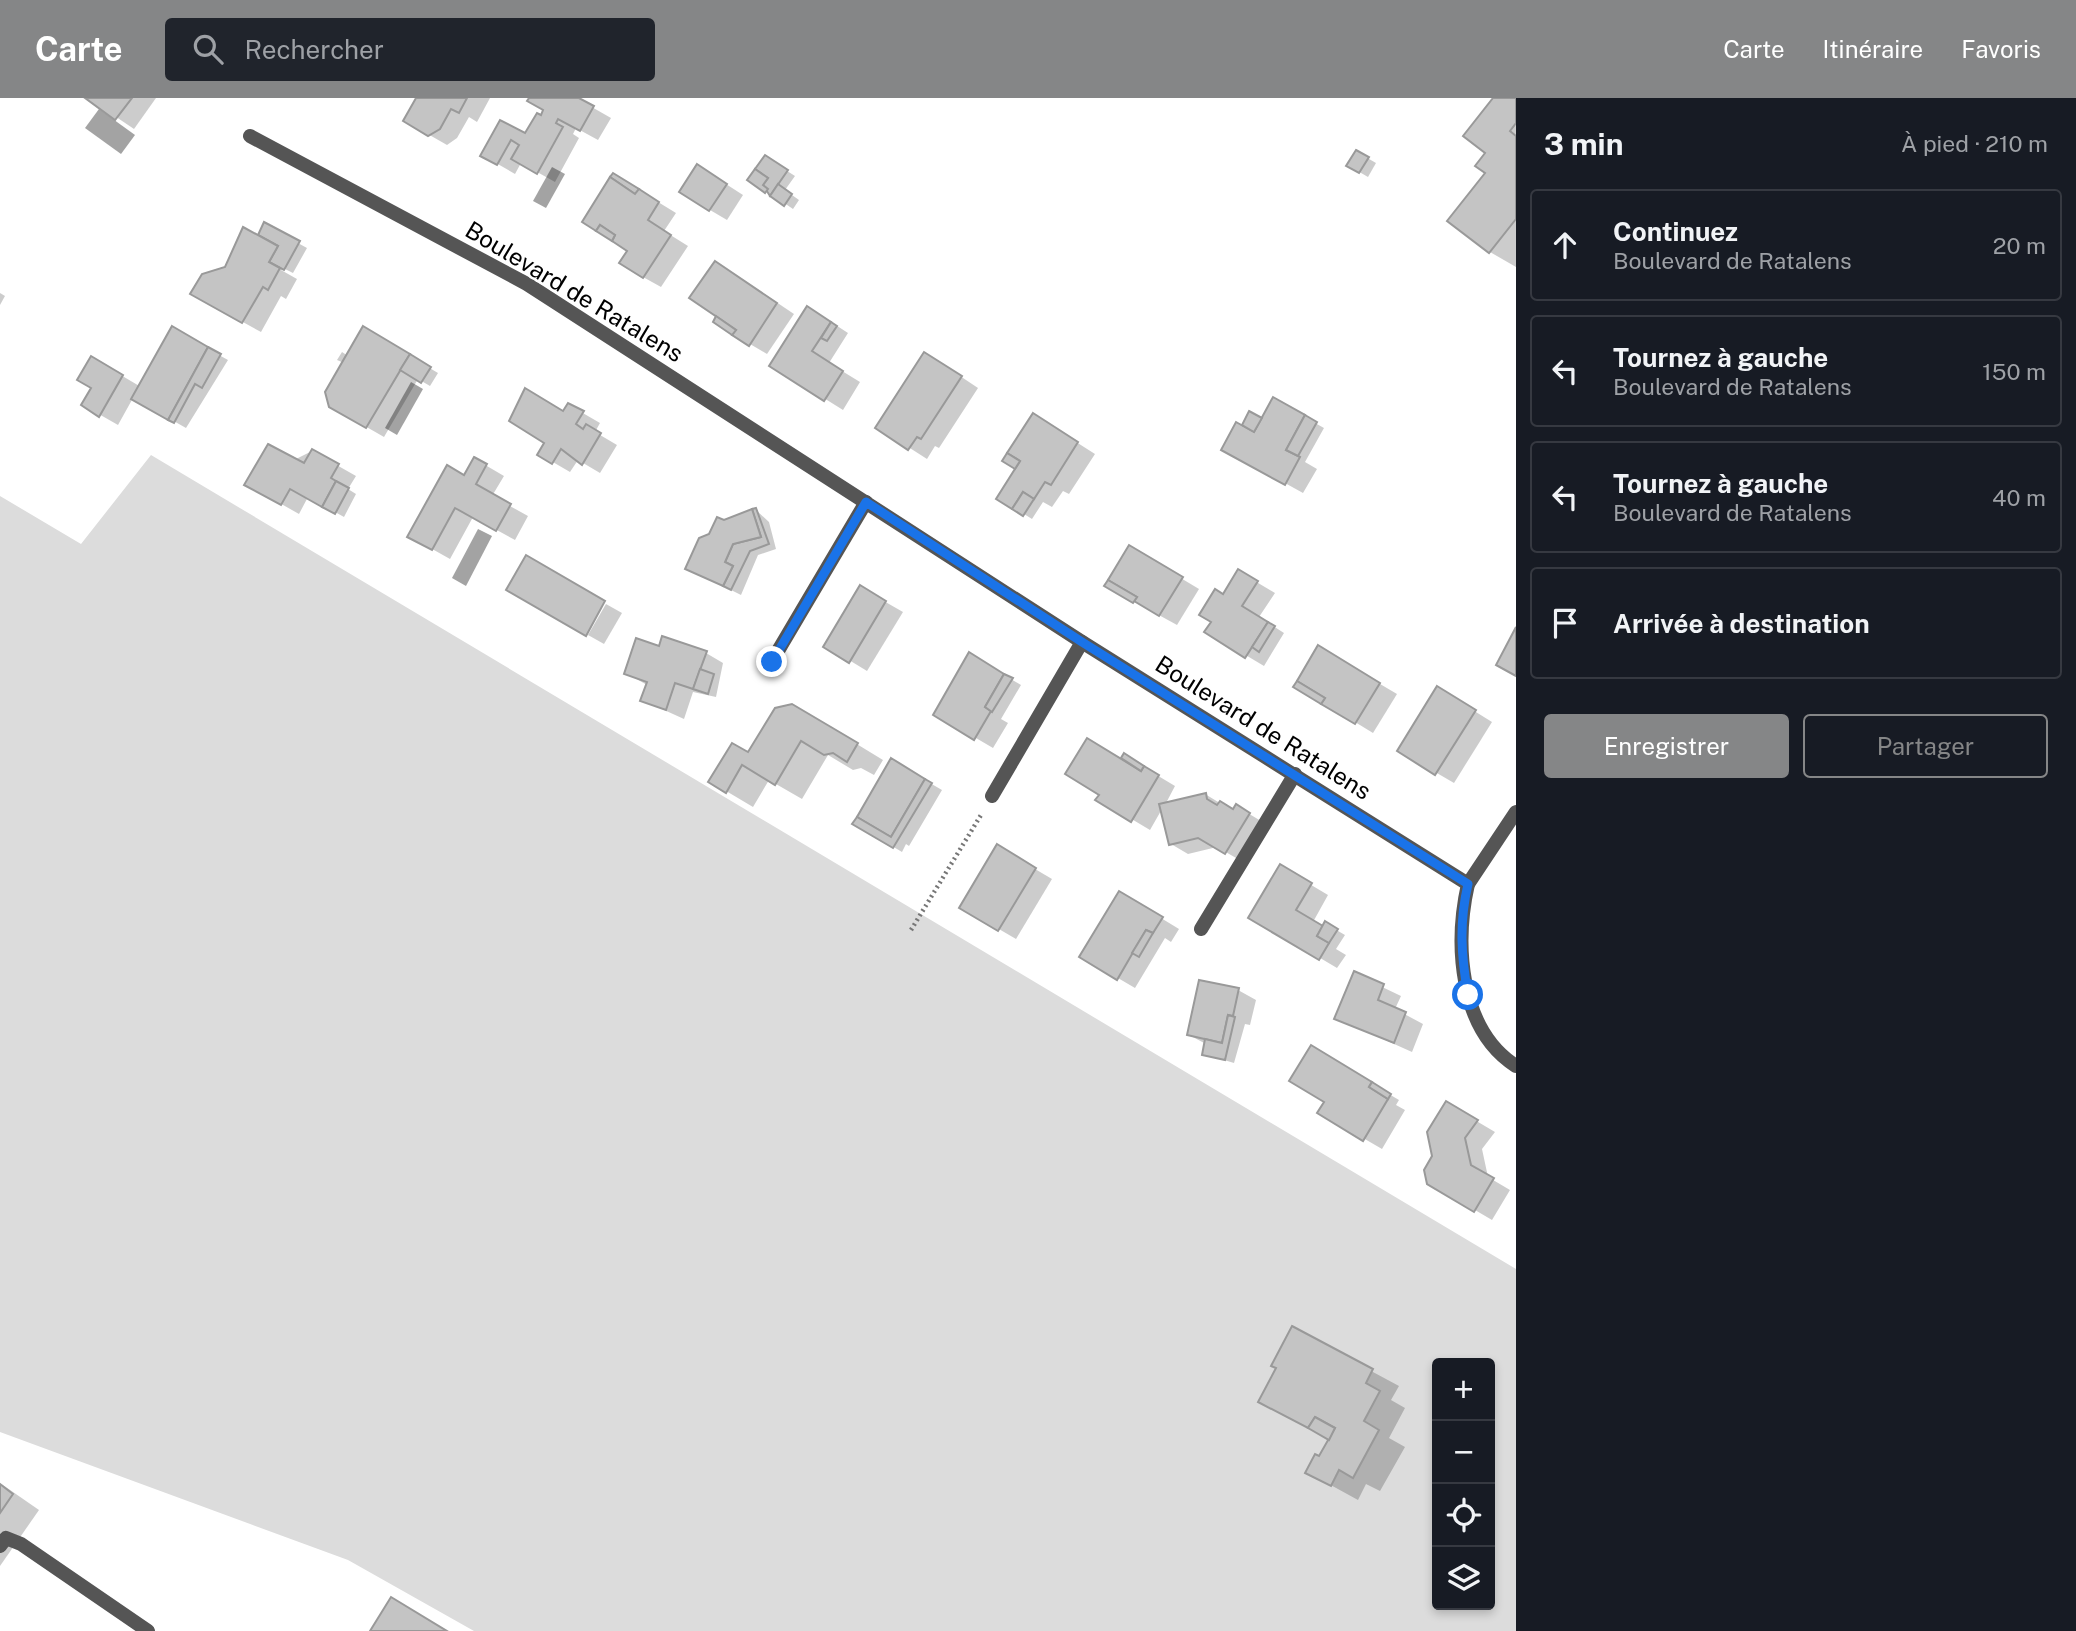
<!DOCTYPE html>
<html lang="fr">
<head>
<meta charset="utf-8">
<style>
  :root { --surface:#171b24; --page:#20242c; --text:#f1f3f6; --muted:#9ea1a6; --line:#363941; --accent:#858687 }
  body { margin:0; font-family:"Public Sans",sans-serif; background:var(--page); color:var(--text) }
  .controls { position:absolute; right:21px; bottom:21px; display:grid; overflow:hidden; border-radius:7px; box-shadow:0 4px 10px #0003 }
  .controls button { width:63px; height:63px; display:grid; place-items:center; padding:0; border:0; border-bottom:2px solid var(--line); background:var(--surface); color:var(--text); font:35px sans-serif }
  .stop { position:absolute; width:21px; height:21px; margin:-16px; border:5px solid #1a73e8; border-radius:50%; background:#fff }
  .stop.end { background:#1a73e8; border-color:#fff; box-shadow:0 2px 7px #0008 }
  .list { margin:0; padding:0; list-style:none }
  h2 { display:flex; justify-content:space-between; align-items:center; height:91px; margin:0; padding:0 28px; font-size:30px }
  h2 small { font-size:23px; font-weight:400; color:var(--muted) }
  .list li { display:grid; grid-template-columns:46px 1fr auto; gap:21px; align-items:center; box-sizing:border-box; height:112px; margin:0 14px 14px; padding:0 14px; border:2px solid var(--line); border-radius:7px }
  .list b { display:block; font-size:26px; white-space:nowrap }
  .list p { margin:0; font-size:23px; white-space:nowrap; color:var(--muted) }
  .list em { font-size:23px; font-style:normal; color:var(--muted) }
  .actions { display:flex; gap:14px; padding:21px 28px }
  .actions a { flex:1; padding:16px 0; border:2px solid var(--accent); border-radius:7px; text-align:center; font-size:24px; color:var(--accent) }
  .actions .main { background:var(--accent); color:#fff }
  .icon { flex:none; width:38px; height:38px; fill:none; stroke:currentColor; stroke-width:2; stroke-linecap:round; stroke-linejoin:round }
  .map { position:relative; flex:none; width:1516px; height:1533px; overflow:hidden }
  header { display:flex; align-items:center; gap:42px; box-sizing:border-box; height:98px; padding:0 35px; background:var(--accent); color:#fff }
  header strong { font-size:33px }
  nav { display:flex; gap:38px; margin-inline-start:auto; font-size:24px }
  .search { width:490px; height:63px; background:var(--page); display:flex; align-items:center; gap:18px; box-sizing:border-box; padding:0 24px; border-radius:7px; color:var(--muted); font-size:26px }
  main { display:flex }
  aside { flex:1; background:var(--surface) }
  .map>svg:first-child { display:block }
  .green { fill:#dcdcdc; fill-rule:evenodd }
  .water { fill:#a3a3a3 }
  .shadow { fill:#0003 }
  .building { fill:#c4c4c4; stroke:#999; stroke-width:2 }
  .lines { fill:none; stroke-linecap:round; stroke-linejoin:round }
  .path { stroke:#777; stroke-width:4.5; stroke-dasharray:2 3.5; stroke-linecap:butt }
  .lane { stroke:#555; stroke-width:14 }
  .street { stroke:#555; stroke-width:14 }
  .route { stroke:#1a73e8; stroke-width:9 }
  .labels { text-anchor:middle; stroke-width:5; stroke-linejoin:round; paint-order:stroke }
  .street-label { font-size:24px; fill:#000; stroke:#fff }
</style>
</head>
<body>
<header>
<strong>Carte</strong>
<div class="search"><svg class="icon" aria-label="search" viewBox="0 0 24 24"><circle cx="10" cy="10" r="6"/><path d="M15 15l6 6"/></svg>Rechercher</div>
<nav><a>Carte</a><a>Itinéraire</a><a>Favoris</a></nav>
</header>
<main>
<div class="map">
<svg width="1516" height="1533" viewBox="0 0 1516 1533">
  <rect width="100%" height="100%" fill="#fff"/>
  <path class="green" d="M151,357L1516,1171V1533H474L348,1462L0,1334V398L81,446ZM1437,1265H1490V1507H1437Z"/>
  <g class="water">
    <path d="M99,11L135,37L121,56L85,30Z"/>
    <path d="M552,69L565,76L546,110L533,103Z"/>
    <path d="M411,284L423,291L397,337L385,330Z"/>
    <path d="M478,431L492,438L466,488L452,480Z"/>
  </g>
  <g class="shadow">
    <path d="M88,0H156L134,31Z"/>
    <path d="M418,0H490L477,24L469,19L457,40L447,47L405,23Z"/>
    <path d="M531,0H576L611,20L598,42L576,30L573,36L579,40L555,84L521,65L515,76L482,57L501,24L526,38L542,19L545,12Z"/>
    <path d="M1495,0H1516V169L1490,154L1450,123L1487,75Z"/>
    <path d="M1357,54L1376,65L1368,79L1349,68Z"/>
    <path d="M773,64L795,78L785,92L799,102L793,111L750,82Z"/>
    <path d="M614,77L676,115L664,133L688,148L661,189L643,179L629,152Z"/>
    <path d="M715,79L743,97L727,122L710,112Z"/>
    <path d="M265,127L307,150L293,175L283,170L281,172L297,181L286,201L281,198L261,234L192,196L226,170L269,145Z"/>
    <path d="M733,175L794,216L767,256L750,246Z"/>
    <path d="M0,195L5,198L0,207Z"/>
    <path d="M825,220L848,235L829,265L860,284L843,312L771,267Z"/>
    <path d="M172,231L228,262L186,330L133,300L118,327L83,307L93,289L92,260L141,289Z"/>
    <path d="M364,231L438,275L430,288L418,281L384,339L330,308L344,265L337,262L342,254L348,258Z"/>
    <path d="M942,266L978,290L939,350L935,348L927,361L877,329Z"/>
    <path d="M1274,302L1324,330L1305,364L1317,371L1303,395L1223,351L1260,339L1262,323Z"/>
    <path d="M569,307L600,325L595,334L617,347L600,375L578,362L570,374L539,356Z"/>
    <path d="M1051,328L1095,356L1069,396L1063,393L1052,409L1043,404L1032,421L998,400Z"/>
    <path d="M312,353L356,378L348,391L356,396L344,419L308,399L299,416L246,386Z"/>
    <path d="M475,361L504,378L492,398L528,418L515,442L473,419L450,461L409,438L465,379Z"/>
    <path d="M756,412L769,424L776,451L758,457L741,497L687,470L724,424Z"/>
    <path d="M1129,449L1199,491L1177,527L1106,488Z"/>
    <path d="M1238,473L1275,495L1259,519L1284,535L1264,568L1207,534Z"/>
    <path d="M861,490L903,514L867,573L826,548Z"/>
    <path d="M606,506L622,515L604,546L588,537Z"/>
    <path d="M660,550L706,555L723,565L716,599L693,594L684,621L642,602L647,587L626,575Z"/>
    <path d="M1319,550L1397,596L1373,635L1296,588Z"/>
    <path d="M970,557L1021,587L1001,621L1008,625L993,650L935,616Z"/>
    <path d="M1455,601L1492,624L1454,685L1399,653Z"/>
    <path d="M819,623L883,662L874,677L861,670L853,672L828,657L802,701L769,682L753,709L711,684L749,656Z"/>
    <path d="M1125,658L1175,688L1165,707L1205,696L1233,713L1236,708L1266,726L1243,764L1217,749L1188,756L1171,746L1162,711L1150,732L1098,701Z"/>
    <path d="M892,663L942,692L909,748L906,746L902,754L855,726Z"/>
    <path d="M998,749L1052,781L1016,841L961,809Z"/>
    <path d="M1281,769L1328,797L1313,824L1324,830L1326,826L1345,837L1336,851L1346,857L1337,870L1251,819Z"/>
    <path d="M1120,795L1179,831L1171,844L1165,840L1135,890L1082,859Z"/>
    <path d="M1355,876L1401,898L1395,911L1423,926L1412,954L1336,920Z"/>
    <path d="M1238,892L1256,902L1250,927L1245,926L1234,965L1204,956L1206,946L1189,937Z"/>
    <path d="M1311,950L1399,1002L1396,1007L1405,1012L1382,1051L1320,1015L1326,1004Z"/>
    <path d="M1446,1005L1495,1034L1482,1051L1488,1079L1510,1092L1492,1122L1429,1085Z"/>
    <path d="M1293,1231L1399,1288L1391,1302L1405,1310L1389,1340L1405,1349L1380,1393L1366,1386L1358,1402L1307,1374L1331,1342L1278,1270Z"/>
    <path d="M0,1385L39,1412L0,1468Z"/>
  </g>
  <g class="building">
    <path d="M85,0H132L115,22Z"/>
    <path d="M416,0H467L459,15L451,11L440,31L428,38L403,23Z"/>
    <path d="M529,0H579L594,8L580,33L558,21L556,25L563,29L537,76L511,61L519,47L511,42L497,67L480,58L500,22L525,35L537,15L541,17L543,12L527,3Z"/>
    <path d="M1493,0H1516V25L1510,33L1516,38V121L1489,155L1447,123L1485,75L1475,68L1485,55L1463,38Z"/>
    <path d="M1356,52L1369,59L1359,75L1346,68Z"/>
    <path d="M765,57L788,72L770,98L763,87L768,80L755,71Z"/>
    <path d="M697,66L727,86L709,113L679,94Z"/>
    <path d="M755,71L768,80L763,87L768,91L765,95L747,82Z"/>
    <path d="M613,75L639,91L635,96L610,79Z"/>
    <path d="M610,79L635,96L639,91L659,104L648,122L671,137L643,180L619,165L627,153L612,143L615,137L600,127L596,133L582,124Z"/>
    <path d="M778,86L792,96L784,108L770,98Z"/>
    <path d="M264,124L300,143L284,172L269,164L278,148L258,137Z"/>
    <path d="M600,127L615,137L612,143L596,133Z"/>
    <path d="M243,129L278,148L269,164L280,170L268,192L263,189L242,225L190,196L202,176L225,169Z"/>
    <path d="M715,163L777,205L749,248L732,237L736,232L689,200Z"/>
    <path d="M807,208L831,224L812,253L843,273L824,303L769,268Z"/>
    <path d="M716,218L736,232L732,237L713,224Z"/>
    <path d="M831,224L837,228L827,243L821,240Z"/>
    <path d="M172,228L208,249L168,322L131,301Z"/>
    <path d="M363,228L410,256L366,330L329,309L325,294Z"/>
    <path d="M208,249L221,256L202,290L195,286L174,325L168,322Z"/>
    <path d="M924,254L962,278L921,341L917,339L908,352L875,330Z"/>
    <path d="M410,256L431,269L421,285L400,272Z"/>
    <path d="M91,258L123,277L99,319L81,307L91,290L77,282Z"/>
    <path d="M525,290L563,313L568,305L584,313L576,326L583,331L586,326L601,335L582,367L561,351L552,366L537,357L544,345L509,323Z"/>
    <path d="M1273,299L1305,317L1286,352L1300,359L1285,387L1221,352L1236,324L1254,334Z"/>
    <path d="M1249,313L1262,320L1254,334L1242,327Z"/>
    <path d="M1033,315L1078,344L1051,387L1045,384L1034,401L1023,394L1012,411L996,401L1020,363L1007,355Z"/>
    <path d="M1305,317L1317,324L1298,358L1286,352Z"/>
    <path d="M268,346L304,365L312,351L339,366L331,380L336,383L322,409L290,391L281,407L244,387Z"/>
    <path d="M1007,355L1020,363L1015,371L1002,363Z"/>
    <path d="M474,359L487,366L476,386L511,406L496,433L455,410L432,452L407,439L447,367L464,377Z"/>
    <path d="M336,383L349,390L335,416L322,409Z"/>
    <path d="M1023,394L1034,401L1023,418L1012,411Z"/>
    <path d="M756,410L769,446L750,453L731,492L723,488L733,468L725,464L733,446L761,439L752,411Z"/>
    <path d="M752,411L761,439L733,446L725,464L733,468L723,488L685,471L699,440L709,436L717,419L724,422Z"/>
    <path d="M1129,447L1183,479L1159,518L1134,503L1137,499L1108,482Z"/>
    <path d="M526,457L605,503L586,538L506,492Z"/>
    <path d="M1238,471L1258,483L1242,508L1268,524L1245,560L1204,534L1211,524L1199,517L1215,491L1223,496Z"/>
    <path d="M1108,482L1137,499L1133,505L1104,488Z"/>
    <path d="M860,487L886,503L849,565L823,549Z"/>
    <path d="M1268,524L1275,528L1259,554L1252,549Z"/>
    <path d="M1516,529V578L1496,567Z"/>
    <path d="M662,538L707,553L693,591L675,585L666,612L640,603L647,584L624,576L636,540L659,548Z"/>
    <path d="M1318,547L1380,585L1355,626L1321,606L1325,600L1297,583Z"/>
    <path d="M969,554L1004,576L985,609L991,613L974,642L933,617Z"/>
    <path d="M700,571L714,576L708,596L693,591Z"/>
    <path d="M1004,576L1013,580L992,614L985,609Z"/>
    <path d="M1297,583L1325,600L1321,606L1293,589Z"/>
    <path d="M1437,588L1476,612L1435,677L1397,653Z"/>
    <path d="M792,606L858,645L847,664L833,655L824,657L801,643L775,687L742,667L726,695L708,684L732,645L748,654L775,610Z"/>
    <path d="M1087,640L1141,673L1144,668L1159,677L1131,724L1095,702L1099,697L1065,676Z"/>
    <path d="M1124,655L1144,668L1141,673L1121,660Z"/>
    <path d="M891,660L925,681L891,739L857,719Z"/>
    <path d="M925,681L932,685L893,750L852,726L857,719L891,739Z"/>
    <path d="M1206,695L1207,701L1217,707L1220,703L1233,711L1236,706L1250,715L1225,756L1198,740L1169,747L1159,706Z"/>
    <path d="M997,746L1036,770L998,833L959,810Z"/>
    <path d="M1280,766L1312,785L1296,812L1323,828L1317,838L1329,845L1319,862L1248,820Z"/>
    <path d="M1119,793L1163,819L1153,835L1146,832L1117,882L1079,859Z"/>
    <path d="M1325,823L1338,831L1329,845L1317,838Z"/>
    <path d="M1146,832L1153,835L1139,859L1132,855Z"/>
    <path d="M1354,873L1384,886L1378,902L1406,914L1394,945L1334,921Z"/>
    <path d="M1199,882L1239,890L1233,918L1228,917L1222,945L1187,937Z"/>
    <path d="M1228,917L1235,919L1225,962L1202,957L1205,941L1222,945Z"/>
    <path d="M1311,947L1372,984L1369,989L1388,1001L1363,1043L1317,1015L1324,1004L1289,983Z"/>
    <path d="M1372,984L1391,996L1388,1001L1369,989Z"/>
    <path d="M1446,1003L1478,1022L1465,1040L1471,1067L1494,1080L1474,1114L1427,1086L1424,1072L1432,1058L1427,1034Z"/>
    <path d="M1292,1228L1373,1271L1366,1285L1380,1293L1364,1323L1379,1332L1353,1380L1339,1372L1331,1388L1305,1375L1315,1356L1319,1358L1335,1330L1315,1319L1308,1330L1258,1304L1276,1270L1271,1268Z"/>
    <path d="M1315,1319L1335,1330L1329,1342L1308,1330Z"/>
    <path d="M0,1386L13,1396L0,1415Z"/>
    <path d="M391,1499L447,1533H370Z"/>
  </g>
  <g class="lines">
    <path class="path" d="M911,832L981,717"/>
    <g class="lane">
      <path d="M772,563L866,404"/>
      <path d="M992,698L1082,544"/>
      <path d="M1201,831L1295,676"/>
      <path d="M0,1448L6,1440L21,1446L148,1533"/>
    </g>
    <g class="street">
      <path d="M250,38L527,186L1082,544L1468,786C1455,844 1458,931 1516,968"/>
      <path d="M1468,786L1516,714"/>
    </g>
  </g>
  <g class="lines">
    <path class="route" d="M772,564L866,404L1082,544L1468,786C1459,825 1461,857 1468,897"/>
  </g>
  <g class="labels">
    <g class="street-label">
      <text transform="translate(574 194) rotate(31)" y="8">Boulevard de Ratalens</text>
      <text transform="translate(1263 630) rotate(32)" y="8">Boulevard de Ratalens</text>
    </g>
  </g>
</svg>
<div class="controls">
<button>+</button>
<button>−</button>
<button><svg class="icon" aria-label="locate" viewBox="0 0 24 24"><circle cx="12" cy="12" r="6"/><path d="M12 2v4M12 18v4M2 12h4M18 12h4"/></svg></button>
<button><svg class="icon" aria-label="layers" viewBox="0 0 24 24"><path d="M12 4l9 5-9 5-9-5zM3 14l9 5 9-5"/></svg></button>
</div>
<div class="stop" style="left:1468px;top:897px"></div>
<div class="stop end" style="left:772px;top:564px"></div>
</div>
<aside>
<h2>3 min<small>À pied · 210 m</small></h2>
<ul class="list">
<li><svg class="icon" aria-label="ahead" viewBox="0 0 24 24"><path d="M12 20V5M6 11l6-6 6 6"/></svg><div><b>Continuez</b><p>Boulevard de Ratalens</p></div><em>20 m</em></li>
<li><svg class="icon" aria-label="left" viewBox="0 0 24 24"><path d="M17 20v-9H6M10 6l-5 5 5 5"/></svg><div><b>Tournez à gauche</b><p>Boulevard de Ratalens</p></div><em>150 m</em></li>
<li><svg class="icon" aria-label="left" viewBox="0 0 24 24"><path d="M17 20v-9H6M10 6l-5 5 5 5"/></svg><div><b>Tournez à gauche</b><p>Boulevard de Ratalens</p></div><em>40 m</em></li>
<li><svg class="icon" aria-label="arrive" viewBox="0 0 24 24"><path d="M6 21V4h12l-3 4 3 4H6"/></svg><div><b>Arrivée à destination</b></div></li>
</ul>
<div class="actions"><a class="main">Enregistrer</a><a>Partager</a></div>
</aside>
</main>
</body>
</html>
